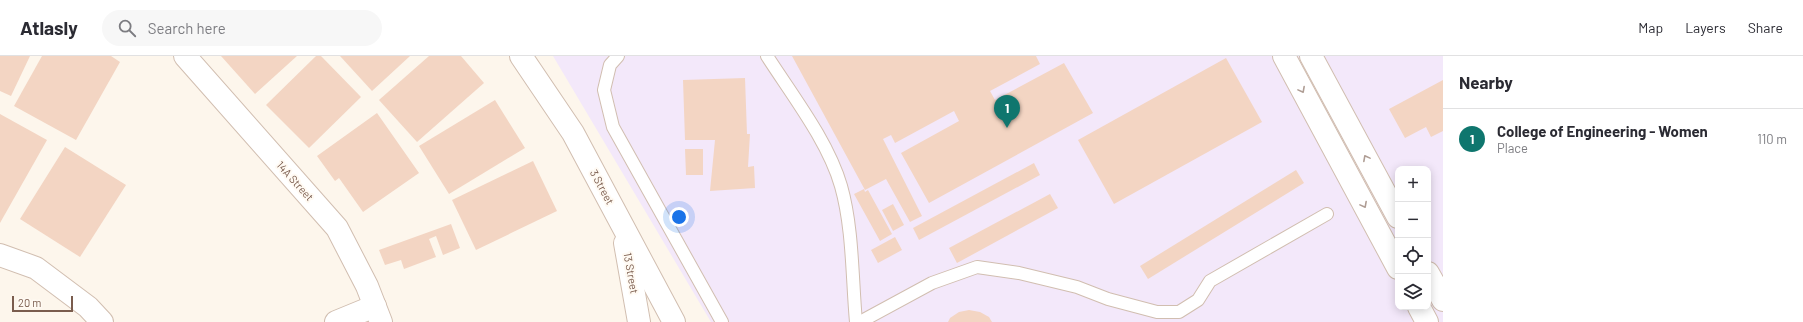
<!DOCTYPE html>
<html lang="en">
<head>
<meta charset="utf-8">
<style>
  :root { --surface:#fff; --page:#f7f7f7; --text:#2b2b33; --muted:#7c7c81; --line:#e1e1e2; --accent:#0f766e }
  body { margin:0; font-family:Barlow,sans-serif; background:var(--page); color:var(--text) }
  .controls { position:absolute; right:12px; bottom:12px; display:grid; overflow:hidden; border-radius:8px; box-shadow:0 2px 10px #0003 }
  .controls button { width:36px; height:36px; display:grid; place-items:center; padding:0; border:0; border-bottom:1px solid var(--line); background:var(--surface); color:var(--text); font:20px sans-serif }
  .scale { position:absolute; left:12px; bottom:10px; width:61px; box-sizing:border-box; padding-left:4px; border:2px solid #7a5c4d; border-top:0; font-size:11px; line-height:14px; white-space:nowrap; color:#7a5c4d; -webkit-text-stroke:3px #fffaf3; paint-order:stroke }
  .you { position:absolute; left:679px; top:161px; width:14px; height:14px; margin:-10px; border:3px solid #fff; border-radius:50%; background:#1a73e8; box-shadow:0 0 0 6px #1a73e833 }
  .badge { display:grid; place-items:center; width:26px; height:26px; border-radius:50%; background:var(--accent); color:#fff; font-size:13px; font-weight:700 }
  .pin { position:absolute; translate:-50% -33px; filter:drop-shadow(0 1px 2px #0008) }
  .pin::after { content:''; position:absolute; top:21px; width:14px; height:12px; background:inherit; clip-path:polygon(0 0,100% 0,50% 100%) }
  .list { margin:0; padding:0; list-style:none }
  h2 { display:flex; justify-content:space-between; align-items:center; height:52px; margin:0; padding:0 16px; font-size:17px }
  h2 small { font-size:13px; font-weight:400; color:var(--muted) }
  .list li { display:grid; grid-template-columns:26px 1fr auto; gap:12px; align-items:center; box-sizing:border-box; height:60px; padding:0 16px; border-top:1px solid var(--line) }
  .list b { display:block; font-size:15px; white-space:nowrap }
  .list p { margin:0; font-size:13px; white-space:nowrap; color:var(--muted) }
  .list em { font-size:13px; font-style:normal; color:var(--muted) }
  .icon { flex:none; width:22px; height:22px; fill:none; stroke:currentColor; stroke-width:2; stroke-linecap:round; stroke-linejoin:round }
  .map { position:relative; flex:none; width:1443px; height:266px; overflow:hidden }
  header { display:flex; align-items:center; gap:24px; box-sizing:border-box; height:56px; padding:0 20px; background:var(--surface); border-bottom:1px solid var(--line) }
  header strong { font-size:19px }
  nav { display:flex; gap:22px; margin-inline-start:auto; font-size:14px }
  .search { width:280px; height:36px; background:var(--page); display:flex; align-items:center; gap:10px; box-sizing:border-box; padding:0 14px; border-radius:22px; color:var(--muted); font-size:15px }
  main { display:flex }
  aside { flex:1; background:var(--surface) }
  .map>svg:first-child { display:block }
  .education { fill:#f3e8fa; fill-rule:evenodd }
  .building { fill:#f3d5c3 }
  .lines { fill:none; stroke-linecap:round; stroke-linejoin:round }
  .service-casing { stroke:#d1beb0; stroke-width:14 }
  .minor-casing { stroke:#d1beb0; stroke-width:24 }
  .service { stroke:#fff; stroke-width:12 }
  .minor { stroke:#fff; stroke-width:22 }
  .oneway { stroke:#af9d94 }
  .labels { text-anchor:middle; stroke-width:4; stroke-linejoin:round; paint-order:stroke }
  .street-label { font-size:11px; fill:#7a5c4d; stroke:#fffaf3 }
</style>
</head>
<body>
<header>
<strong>Atlasly</strong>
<div class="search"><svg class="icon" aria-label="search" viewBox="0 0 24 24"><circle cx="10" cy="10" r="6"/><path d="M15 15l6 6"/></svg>Search here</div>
<nav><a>Map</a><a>Layers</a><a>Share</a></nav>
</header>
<main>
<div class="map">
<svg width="1443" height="266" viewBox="0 0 1443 266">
  <rect width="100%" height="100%" fill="#fdf6ec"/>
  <path class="education" d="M553,0H1443V266H711ZM1398,113H1428V251H1398Z"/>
  <g class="building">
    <path d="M0,0H30L11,40L0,35Z"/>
    <path d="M42,0H111L120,6L76,84L14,50Z"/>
    <path d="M221,0H297L255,38Z"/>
    <path d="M316,0H321L361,41L309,92L266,49Z"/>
    <path d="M340,0H410L372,35Z"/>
    <path d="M429,0H461L484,27L417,86L379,44Z"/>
    <path d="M792,0H1036L1040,8L990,35L995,44L1064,7L1093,57L929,147L901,97L959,65L954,55L895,87L891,79L883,83L922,160L910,166L886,123L865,134Z"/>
    <path d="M1226,2L1262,66L1114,148L1078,84Z"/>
    <path d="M745,22L747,78H750L748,111L754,110L755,132L710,135L715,84H685L683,24Z"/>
    <path d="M1443,24V75L1431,81L1426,71L1405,82L1389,53Z"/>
    <path d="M495,44L525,92L449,138L419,90Z"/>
    <path d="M377,57L419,117L363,156L339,122L335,125L317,100Z"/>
    <path d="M0,58L47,84L0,167Z"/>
    <path d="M65,91L126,129L80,201L20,163Z"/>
    <path d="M685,93H703V119H686Z"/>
    <path d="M533,105L557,155L476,194L452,144Z"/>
    <path d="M1034,107L1040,119L919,184L913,172Z"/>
    <path d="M1296,114L1304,127L1148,223L1140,210Z"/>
    <path d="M864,133L865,136L868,134L892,178L880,185L854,138Z"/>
    <path d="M1050,138L1058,152L957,207L949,192Z"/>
    <path d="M893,148L904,169L893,175L882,154Z"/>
    <path d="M451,168L460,192L443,199L436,180L429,183L436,201L404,213L401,204L385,209L379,194Z"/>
    <path d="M895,181L902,194L878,207L871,194Z"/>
    <path d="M969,254L980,256L989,261L992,266H948L950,262L959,256Z"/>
  </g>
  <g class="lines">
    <g class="service-casing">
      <g id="service">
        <path d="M618,0L610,9L604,34L613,71L722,266"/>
        <path d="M767,0C792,39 828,85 841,130C853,172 852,222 856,266"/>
        <path d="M860,266L932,227L977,211L1019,217L1077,231L1108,243L1157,256H1179L1198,244L1210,225L1327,158"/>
      </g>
    </g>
    <g class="minor-casing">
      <g id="minor">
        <path d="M185,0L337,172L367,230L381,266"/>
        <path d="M521,0L573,77L674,266"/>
        <path d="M1284,0L1398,212"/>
        <path d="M1311,0L1398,161"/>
        <path d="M625,187L639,266"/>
        <path d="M0,199L36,212L88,251L102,266"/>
        <path d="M1428,217L1443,244"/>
        <path d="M1419,251L1427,266"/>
        <path d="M336,266L375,250"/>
      </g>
    </g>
    <use href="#service" class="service"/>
    <use href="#minor" class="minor"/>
  </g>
  <defs><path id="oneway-chevron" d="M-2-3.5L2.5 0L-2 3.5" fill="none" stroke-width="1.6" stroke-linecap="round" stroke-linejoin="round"/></defs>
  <g class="oneway">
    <use href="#oneway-chevron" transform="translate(1302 34) rotate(62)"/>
    <use href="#oneway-chevron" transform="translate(1366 102) rotate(-118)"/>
    <use href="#oneway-chevron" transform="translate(1364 149) rotate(62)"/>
  </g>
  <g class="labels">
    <g class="street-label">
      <text transform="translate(295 125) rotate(48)" y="4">14A Street</text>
      <text transform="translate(602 131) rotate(62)" y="4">3 Street</text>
      <text transform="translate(631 217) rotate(80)" y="4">13 Street</text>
    </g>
  </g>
</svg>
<div class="controls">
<button>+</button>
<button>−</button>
<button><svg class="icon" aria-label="locate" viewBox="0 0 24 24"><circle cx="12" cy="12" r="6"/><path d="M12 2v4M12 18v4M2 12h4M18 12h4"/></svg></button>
<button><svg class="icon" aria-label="layers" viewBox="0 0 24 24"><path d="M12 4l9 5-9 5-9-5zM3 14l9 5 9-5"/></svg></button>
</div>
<div class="scale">20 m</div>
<div class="you"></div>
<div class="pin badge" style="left:1007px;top:72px">1</div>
</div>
<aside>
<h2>Nearby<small></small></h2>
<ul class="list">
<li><span class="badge">1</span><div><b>College of Engineering - Women</b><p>Place</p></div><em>110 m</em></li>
</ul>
</aside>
</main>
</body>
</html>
